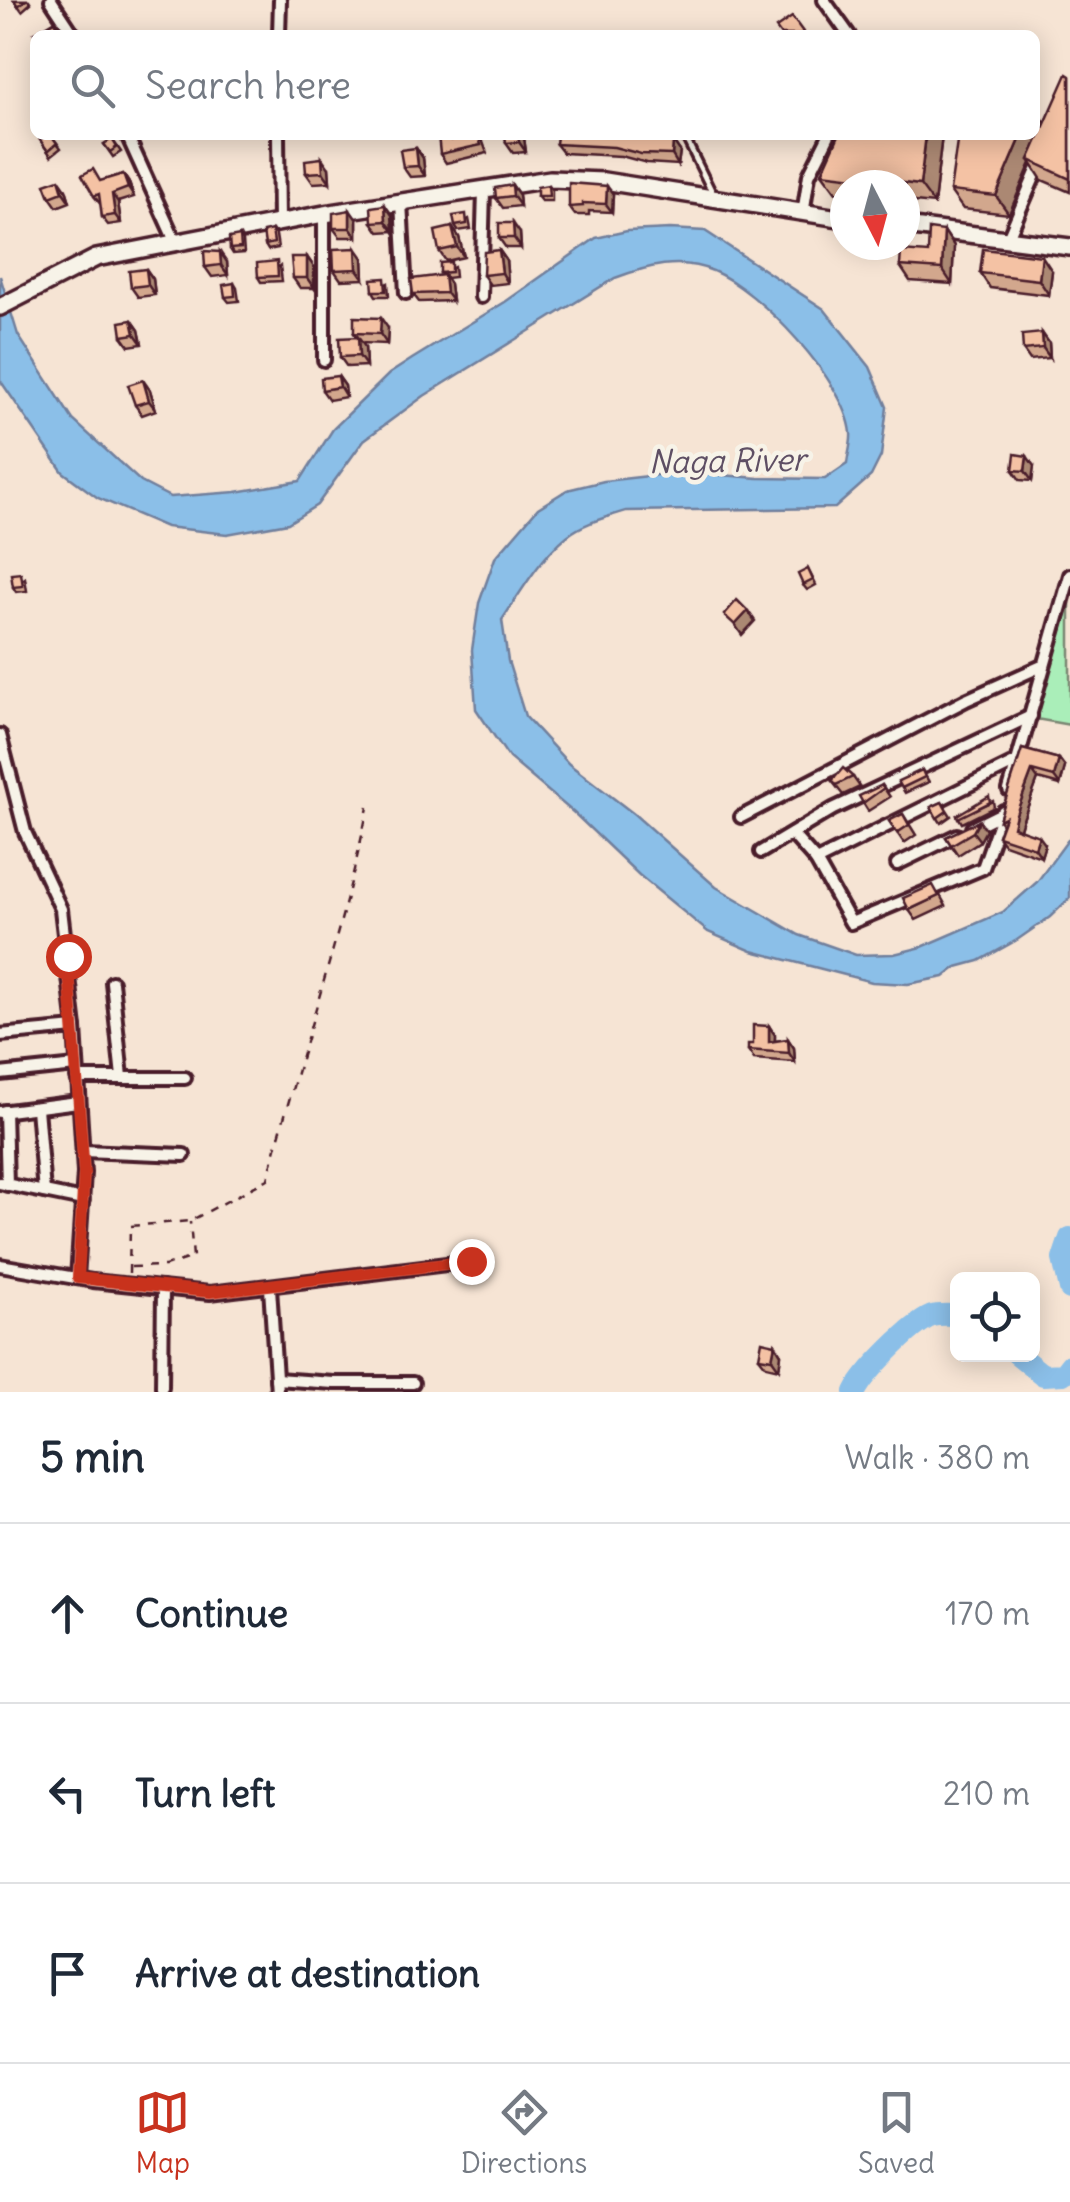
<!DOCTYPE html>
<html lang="en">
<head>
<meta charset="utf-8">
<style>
  :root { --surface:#fff; --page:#f2f2f3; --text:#1f2937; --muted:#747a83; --line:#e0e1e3; --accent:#c8321e }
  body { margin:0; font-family:Delius,sans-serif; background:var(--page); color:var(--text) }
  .controls { position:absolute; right:30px; bottom:30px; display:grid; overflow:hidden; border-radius:15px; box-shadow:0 5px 25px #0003 }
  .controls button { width:90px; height:90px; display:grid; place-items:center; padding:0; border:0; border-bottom:2px solid var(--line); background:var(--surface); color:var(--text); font:50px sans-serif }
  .compass { position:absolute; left:830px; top:170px; width:90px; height:90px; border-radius:50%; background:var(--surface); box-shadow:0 5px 25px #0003; rotate:174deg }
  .stop { position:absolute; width:30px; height:30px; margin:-22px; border:8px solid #c8321e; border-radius:50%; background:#fff }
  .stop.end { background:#c8321e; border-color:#fff; box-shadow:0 2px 10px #0008 }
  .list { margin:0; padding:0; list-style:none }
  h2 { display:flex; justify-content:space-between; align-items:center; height:130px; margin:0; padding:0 40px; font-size:42px }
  h2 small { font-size:32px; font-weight:400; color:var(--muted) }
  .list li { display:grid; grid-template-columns:65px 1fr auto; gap:30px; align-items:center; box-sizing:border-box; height:180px; padding:0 40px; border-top:2px solid var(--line) }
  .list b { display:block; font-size:38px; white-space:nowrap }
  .list em { font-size:32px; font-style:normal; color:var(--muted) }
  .icon { flex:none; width:55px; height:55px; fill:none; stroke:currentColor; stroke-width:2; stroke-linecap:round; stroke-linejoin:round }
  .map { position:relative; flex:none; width:1070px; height:1392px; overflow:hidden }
  .search { position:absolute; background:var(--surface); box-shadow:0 5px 25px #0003; left:30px; right:30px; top:30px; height:110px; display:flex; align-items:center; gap:25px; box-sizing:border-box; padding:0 35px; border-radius:15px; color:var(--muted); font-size:38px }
  .sheet { height:670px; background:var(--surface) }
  nav { display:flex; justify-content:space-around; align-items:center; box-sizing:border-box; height:140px; border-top:2px solid var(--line); background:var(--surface); font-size:28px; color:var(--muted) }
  nav a { display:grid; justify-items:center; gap:5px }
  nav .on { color:var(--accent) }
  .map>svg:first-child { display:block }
  .green { fill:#aaeeb9; stroke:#7a8672; stroke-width:2.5 }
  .water { fill:#8bbfe8; stroke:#717f9c; stroke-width:2.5 }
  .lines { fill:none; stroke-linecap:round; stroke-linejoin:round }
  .river { stroke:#8bbfe8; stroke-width:22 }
  .lane-casing { stroke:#4a1f2b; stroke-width:12 }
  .street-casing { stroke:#4a1f2b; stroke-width:18 }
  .secondary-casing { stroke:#4a1f2b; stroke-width:22 }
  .path { stroke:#4a1f2b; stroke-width:2.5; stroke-dasharray:8 8; stroke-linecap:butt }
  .lane { stroke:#f7f3e8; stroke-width:5 }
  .street { stroke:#f7f3e8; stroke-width:10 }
  .secondary { stroke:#f7f3e8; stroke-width:15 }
  .wall { fill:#d2a78d; stroke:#4a1f2b; stroke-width:2.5 }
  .shaded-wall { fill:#ab8873; stroke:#4a1f2b; stroke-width:2.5 }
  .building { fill:#f4c2a4; stroke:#4a1f2b; stroke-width:2.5 }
  .route { stroke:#c8321e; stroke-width:12 }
  .labels { text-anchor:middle; stroke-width:9; stroke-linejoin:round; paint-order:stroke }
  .water-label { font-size:32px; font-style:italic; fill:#5e4f64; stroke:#f7f3e8 }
</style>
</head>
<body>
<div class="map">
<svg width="1070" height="1392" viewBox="0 0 1070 1392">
  <rect width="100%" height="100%" fill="#f6e4d4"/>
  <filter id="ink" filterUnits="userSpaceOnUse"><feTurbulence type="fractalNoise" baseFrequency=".01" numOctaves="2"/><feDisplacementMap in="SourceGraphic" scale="20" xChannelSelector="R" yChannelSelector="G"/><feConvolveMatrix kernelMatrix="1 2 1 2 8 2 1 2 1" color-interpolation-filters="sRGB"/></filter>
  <g filter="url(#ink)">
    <path class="green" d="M1070,603V725L1036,719Z"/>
    <path class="water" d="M670,229L705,231L824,309L870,367L887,407L881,456L871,476L835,508L626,511C607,517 583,523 567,536C540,558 521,592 502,620L508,661L525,716L569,764L634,814L716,887L799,935L856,955L894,954L922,947L1003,912L1037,882L1070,837V898L1050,917L1017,940L979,961L957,967L944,977L908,984L872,982L752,951L708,932L639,875L574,813L509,758L476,709L472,650L479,603L495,558L538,508L567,490L604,481L684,472L758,478L825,479L847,464C848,454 852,442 851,433C846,382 759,290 713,271C680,257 647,266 615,278L424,396L364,440L317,505L288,523L227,534L166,527L98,498L63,472L0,380V276L18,335L73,420L141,482L170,497L236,492L300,481L333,429L389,374L412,359L505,302L596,238L627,231Z"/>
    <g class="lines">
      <g class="river">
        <path d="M1070,1238L1063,1259L1070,1289"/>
        <path d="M1017,1354L1043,1375L1063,1374L1070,1365"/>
        <path d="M855,1392C864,1373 912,1324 932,1316C939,1314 950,1315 958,1315"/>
      </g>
      <g class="lane-casing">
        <path id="lane" d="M684,135L714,196"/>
      </g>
      <g class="street-casing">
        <g id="street">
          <path d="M51,0L74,35"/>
          <path d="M824,0L849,35"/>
          <path d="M279,35L280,0"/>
          <path d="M127,135L175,241"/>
          <path d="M278,135L279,222"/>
          <path d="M401,202L406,293"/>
          <path d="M324,214V360"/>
          <path d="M803,214L809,175L829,135"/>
          <path d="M1008,238L1041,161"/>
          <path d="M481,297L484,191"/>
          <path d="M0,735L25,832L61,909L75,1028"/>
          <path d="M1009,790L1070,575"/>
          <path d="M741,817L966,700L1044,665"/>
          <path d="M972,828L1002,813"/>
          <path d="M792,834L816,861L1018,761"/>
          <path d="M761,852L833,809L1031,716"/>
          <path d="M816,861L851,923L983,868L1003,811"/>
          <path d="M897,864L957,835"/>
          <path d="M112,982L122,1077"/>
          <path d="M0,1035L75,1028L84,1173L77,1278"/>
          <path d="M0,1074L76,1066"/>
          <path d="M77,1078H185"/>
          <path d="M37,1108L44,1192"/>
          <path d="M5,1111L7,1185"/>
          <path d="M0,1112L78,1102"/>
          <path d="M83,1151L184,1155"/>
          <path d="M0,1183L83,1200"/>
          <path d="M0,1265L93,1281L210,1293L471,1261"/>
          <path d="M270,1288L277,1392"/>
          <path d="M276,1379L334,1383H413"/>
          <path d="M162,1387L163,1288"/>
        </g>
      </g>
      <g class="secondary-casing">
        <g id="secondary">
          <path d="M905,226L1070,247"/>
          <path d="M0,307L96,258L324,214L550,179L604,181L845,219"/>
        </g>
      </g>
      <g class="path">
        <path d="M131,1267L165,1266L193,1257L190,1222"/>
        <path d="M129,1273L130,1226L190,1221L268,1179C299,1054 343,933 368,807"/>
      </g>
      <use href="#lane" class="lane"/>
      <use href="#street" class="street"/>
      <use href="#secondary" class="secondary"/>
    </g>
    <g class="wall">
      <path d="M14,0H29L31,3L22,11Z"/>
      <path d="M1070,76V192L1042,180L1031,163L1009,214L963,209L950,191L1035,108L1045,123Z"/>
      <path d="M51,135L61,148L51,156L40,140Z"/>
      <path d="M458,135V139L478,135L483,142L487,153L446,163L440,154Z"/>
      <path d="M839,135H942L934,204L905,201V185H845V193L836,192L822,173Z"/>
      <path d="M524,138L526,152L513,153L506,143Z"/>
      <path d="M112,139L121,152L113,157L104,144Z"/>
      <path d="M673,141L680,151L678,165L647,163L621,156L563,153L556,144Z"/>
      <path d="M416,148L423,158L425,176L410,177L403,167Z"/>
      <path d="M329,168L330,182L313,183L306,173Z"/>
      <path d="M123,174L129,183L134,197L118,202L121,223L108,225L102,217L101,205L94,196L101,181Z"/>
      <path d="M512,185L519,195L520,206L503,208L496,198Z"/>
      <path d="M548,185L552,190V201H541L537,196Z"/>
      <path d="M66,189L70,202L57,207L50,197Z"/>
      <path d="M613,194L612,212L589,211V215H575L569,207Z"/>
      <path d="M392,215L393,231L379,232L372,222Z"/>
      <path d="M469,219L471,229L458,231L455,226Z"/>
      <path d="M357,220V237H340L333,228Z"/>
      <path d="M452,227L459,237L464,257L446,261L439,251Z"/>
      <path d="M272,230L276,235L278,248L268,250L265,245Z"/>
      <path d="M944,231L954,246L952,284L910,281L900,266L928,253Z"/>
      <path d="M520,233L521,248H506L499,238Z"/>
      <path d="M240,236L243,241L244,253L233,254L230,249Z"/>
      <path d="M499,250L506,260L508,283L490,285L483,275Z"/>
      <path d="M307,257L314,267V288H300L293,278Z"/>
      <path d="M363,258L364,279L341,280L334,270Z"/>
      <path d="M227,262L228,275L212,277L205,267Z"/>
      <path d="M280,266L282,281L261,282L258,277Z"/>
      <path d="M454,267L455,277L446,278L450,284L452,301L419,302L413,294L442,276L440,273Z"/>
      <path d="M146,269L153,279L155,295L138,297L131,287Z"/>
      <path d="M1052,271L1049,295L990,288L980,273Z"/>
      <path d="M234,283L237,288L239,301L229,302L225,297Z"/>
      <path d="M388,283L389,296H376L373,291Z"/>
      <path d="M132,320L139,330L142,344L129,346L122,336Z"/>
      <path d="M388,328L387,344L361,343L365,347L366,366L347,367L340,357L357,338L354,333Z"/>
      <path d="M1042,333L1049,343L1050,358L1030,360L1023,350Z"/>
      <path d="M338,376L345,386L346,397L329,400L322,390Z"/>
      <path d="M150,390L156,410L142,415L135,405Z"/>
      <path d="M1034,466L1032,481L1020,480L1013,470Z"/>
      <path d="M808,569L816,585L807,590L803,585Z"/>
      <path d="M25,578L27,591L16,592L13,587Z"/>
      <path d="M1022,749L1059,759L1065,767L1060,785L1038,779L1022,822L1020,829L1045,844L1041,857L1004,844L998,836L1002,824L999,820Z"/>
      <path d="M922,770L929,782L905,793L902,788Z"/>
      <path d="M853,777L860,787L843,795L832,781Z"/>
      <path d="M882,785L890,797L868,811L863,803Z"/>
      <path d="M993,801L994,807L962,823L957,815Z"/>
      <path d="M942,802L951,816L941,823L931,807Z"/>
      <path d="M903,814L916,835L904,843L889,821Z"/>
      <path d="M979,821L986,830L980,841L958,855L946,837Z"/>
      <path d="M940,895L946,906L916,920L909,910Z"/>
      <path d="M769,1026L775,1035V1041L788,1039L794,1048L795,1062L754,1059L748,1050Z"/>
      <path d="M775,1344L781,1354L779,1369L766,1366L759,1357Z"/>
    </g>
    <g class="shaded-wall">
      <path d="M1035,108L1047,125L1029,160L1031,163L1009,214L996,196L1022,135H1035Z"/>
      <path d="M518,135H522L524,138L526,152L519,142Z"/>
      <path d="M926,135H942L934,204L920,185Z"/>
      <path d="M673,141L680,151L678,165L672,155Z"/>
      <path d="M416,148L423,158L425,176L418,166Z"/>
      <path d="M322,158L329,168L330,182L323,172Z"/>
      <path d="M123,174L129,183L134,197L128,188Z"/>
      <path d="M59,179L66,189L70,202L63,192Z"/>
      <path d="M512,185L519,195L520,206L513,196Z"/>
      <path d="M607,186L613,194L612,212L606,204Z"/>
      <path d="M112,194L118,202L121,223L115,215Z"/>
      <path d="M385,205L392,215L393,231L386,221Z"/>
      <path d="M350,210L357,220V237L350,228Z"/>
      <path d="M513,223L520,233L521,248L514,238Z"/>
      <path d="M452,227L459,237L464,257L457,247Z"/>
      <path d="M944,231L954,246L952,284L942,269Z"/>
      <path d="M356,248L363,258L364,279L357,269Z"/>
      <path d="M499,250L506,260L508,283L502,273Z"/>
      <path d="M220,252L227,262L228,275L221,265Z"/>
      <path d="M1042,256L1052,271L1049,295L1039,280Z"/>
      <path d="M307,257L314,267V288L307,278Z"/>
      <path d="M146,269L153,279L155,295L148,285Z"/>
      <path d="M444,275L450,284L452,301L446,293Z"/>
      <path d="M381,318L388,328L387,344L380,334Z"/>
      <path d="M132,320L139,330L142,344L135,334Z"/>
      <path d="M1042,333L1049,343L1050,358L1043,348Z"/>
      <path d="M358,337L365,347L366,366L359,356Z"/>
      <path d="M338,376L345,386L346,397L340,387Z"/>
      <path d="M143,380L150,390L156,410L149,401Z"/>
      <path d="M1027,456L1034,466L1032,481L1025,471Z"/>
      <path d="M748,611L755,621L742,635L735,625Z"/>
      <path d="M1059,759L1065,767L1060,785L1054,777Z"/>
      <path d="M1032,771L1038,779L1022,822L1018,835L1013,827L1016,814Z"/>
      <path d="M979,821L986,830L980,841L973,832Z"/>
      <path d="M1039,836L1045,844L1041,857L1035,848Z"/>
      <path d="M769,1026L775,1035L774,1050L769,1042Z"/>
      <path d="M788,1039L794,1048L795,1062L789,1053Z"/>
      <path d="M775,1344L781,1354L779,1369L772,1359Z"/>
    </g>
    <g class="building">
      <path d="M14,0H26L18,6Z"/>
      <path d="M792,17L803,32L799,35H781L776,28Z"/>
      <path d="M54,21L60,31L54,35H35L34,33Z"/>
      <path d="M1067,74L1070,76V179L1029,160Z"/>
      <path d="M46,135H51L57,143L48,151L40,140Z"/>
      <path d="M438,135H452V140L478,135L481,145L440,154Z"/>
      <path d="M505,135H518L519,142L506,143Z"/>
      <path d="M557,135H630L673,141L672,155L641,154L614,147L556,144Z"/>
      <path d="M839,135H926L920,185L822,173Z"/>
      <path d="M958,135H1022L996,196L950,191Z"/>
      <path d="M112,139L117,147L110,152L104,144Z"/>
      <path d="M416,148L418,166L403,167L400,150Z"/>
      <path d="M322,158L323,172L306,173L305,160Z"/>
      <path d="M93,169L100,181L123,174L128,188L112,194L115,215L102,217L99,194L94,196L82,175Z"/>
      <path d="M59,179L63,192L50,197L45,184Z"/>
      <path d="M569,183L607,186L606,204L583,203V206L569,207Z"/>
      <path d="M512,185L513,196L496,198L495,188Z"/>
      <path d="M548,185L549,196H537V187Z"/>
      <path d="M385,205L386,221L372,222L371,207Z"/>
      <path d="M350,210V228H333V213Z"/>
      <path d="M466,214L467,224L455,226L453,216Z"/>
      <path d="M499,223H513L514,238H499Z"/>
      <path d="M452,227L457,247L439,251L435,231Z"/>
      <path d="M929,229L944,231L942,269L900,266L901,251L928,253Z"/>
      <path d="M272,230L274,243L265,245L263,232Z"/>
      <path d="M240,236L241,248L230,249L229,238Z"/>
      <path d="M356,248L357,269L334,270L333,249Z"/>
      <path d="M983,249L1042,256L1039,280L980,273Z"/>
      <path d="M499,250L502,273L483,275L484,252Z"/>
      <path d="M204,251L220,252L221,265L205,267Z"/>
      <path d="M291,257H307V278H293Z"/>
      <path d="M277,261L278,276L258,277L257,263Z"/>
      <path d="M451,262V272L440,273V263Z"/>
      <path d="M146,269L148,285L131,287L129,271Z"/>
      <path d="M444,275L446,293L413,294L411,279Z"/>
      <path d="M385,278L386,291H373L372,279Z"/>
      <path d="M234,283L235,296L225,297L223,285Z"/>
      <path d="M354,317L381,318L380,334L354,333Z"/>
      <path d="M132,320L135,334L122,336L120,322Z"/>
      <path d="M1042,333L1043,348L1023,350L1022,335Z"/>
      <path d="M358,337L359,356L340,357L339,338Z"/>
      <path d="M338,376L340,387L322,390L321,378Z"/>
      <path d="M143,380L149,401L135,405L128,385Z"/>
      <path d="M1015,454L1027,456L1025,471L1013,470Z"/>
      <path d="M808,569L813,580L803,585L798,574Z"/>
      <path d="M21,573L23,586L13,587L11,574Z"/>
      <path d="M737,600L748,611L735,625L724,615Z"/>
      <path d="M1022,749L1059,759L1054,777L1032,771L1016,814L1013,827L1039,836L1035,848L998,836L1005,817L999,820Z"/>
      <path d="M843,768L853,777L836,785L832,781Z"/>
      <path d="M922,770L925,777L902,788L898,781Z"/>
      <path d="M882,785L884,788L863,803L859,796Z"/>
      <path d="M989,796L990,802L958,818L957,815Z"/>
      <path d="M942,802L947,811L937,818L931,807Z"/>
      <path d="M903,814L909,825L897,833L889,821Z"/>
      <path d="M979,821L973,832L951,845L946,837Z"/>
      <path d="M933,885L939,896L909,910L903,898Z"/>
      <path d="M753,1025L769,1026V1042L788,1039L789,1053L748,1050V1044H753Z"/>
      <path d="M762,1341L775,1344L772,1359L759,1357Z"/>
    </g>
  </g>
  <g class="lines" filter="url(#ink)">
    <path class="route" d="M68,956L84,1173L78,1278L210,1292L471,1261"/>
  </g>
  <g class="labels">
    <g class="water-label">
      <text transform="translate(727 461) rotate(-1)" y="11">Naga River</text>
    </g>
  </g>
</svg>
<div class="controls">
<button><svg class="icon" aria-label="locate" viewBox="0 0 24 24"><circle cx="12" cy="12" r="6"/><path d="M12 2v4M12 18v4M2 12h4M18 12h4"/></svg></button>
</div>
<svg class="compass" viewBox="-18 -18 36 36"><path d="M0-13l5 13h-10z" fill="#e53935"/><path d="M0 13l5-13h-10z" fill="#747a83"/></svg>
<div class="stop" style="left:68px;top:956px"></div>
<div class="stop end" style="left:471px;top:1261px"></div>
<div class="search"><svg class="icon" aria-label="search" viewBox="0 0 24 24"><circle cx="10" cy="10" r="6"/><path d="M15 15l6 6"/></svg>Search here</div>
</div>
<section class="sheet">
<h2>5 min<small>Walk · 380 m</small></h2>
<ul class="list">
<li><svg class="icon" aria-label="ahead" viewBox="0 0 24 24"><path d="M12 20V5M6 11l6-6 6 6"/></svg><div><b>Continue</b></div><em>170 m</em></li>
<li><svg class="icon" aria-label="left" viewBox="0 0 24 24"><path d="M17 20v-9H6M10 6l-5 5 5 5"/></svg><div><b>Turn left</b></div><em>210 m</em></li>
<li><svg class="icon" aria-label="arrive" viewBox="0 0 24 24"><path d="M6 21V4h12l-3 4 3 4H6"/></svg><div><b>Arrive at destination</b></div></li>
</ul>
</section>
<nav>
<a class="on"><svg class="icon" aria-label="map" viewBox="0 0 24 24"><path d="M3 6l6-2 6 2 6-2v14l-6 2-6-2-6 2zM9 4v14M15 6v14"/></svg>Map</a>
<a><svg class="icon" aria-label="directions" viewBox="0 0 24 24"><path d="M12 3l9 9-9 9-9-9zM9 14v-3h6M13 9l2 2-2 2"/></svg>Directions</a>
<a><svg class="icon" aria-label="saved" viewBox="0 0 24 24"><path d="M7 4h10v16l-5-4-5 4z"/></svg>Saved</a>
</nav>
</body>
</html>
